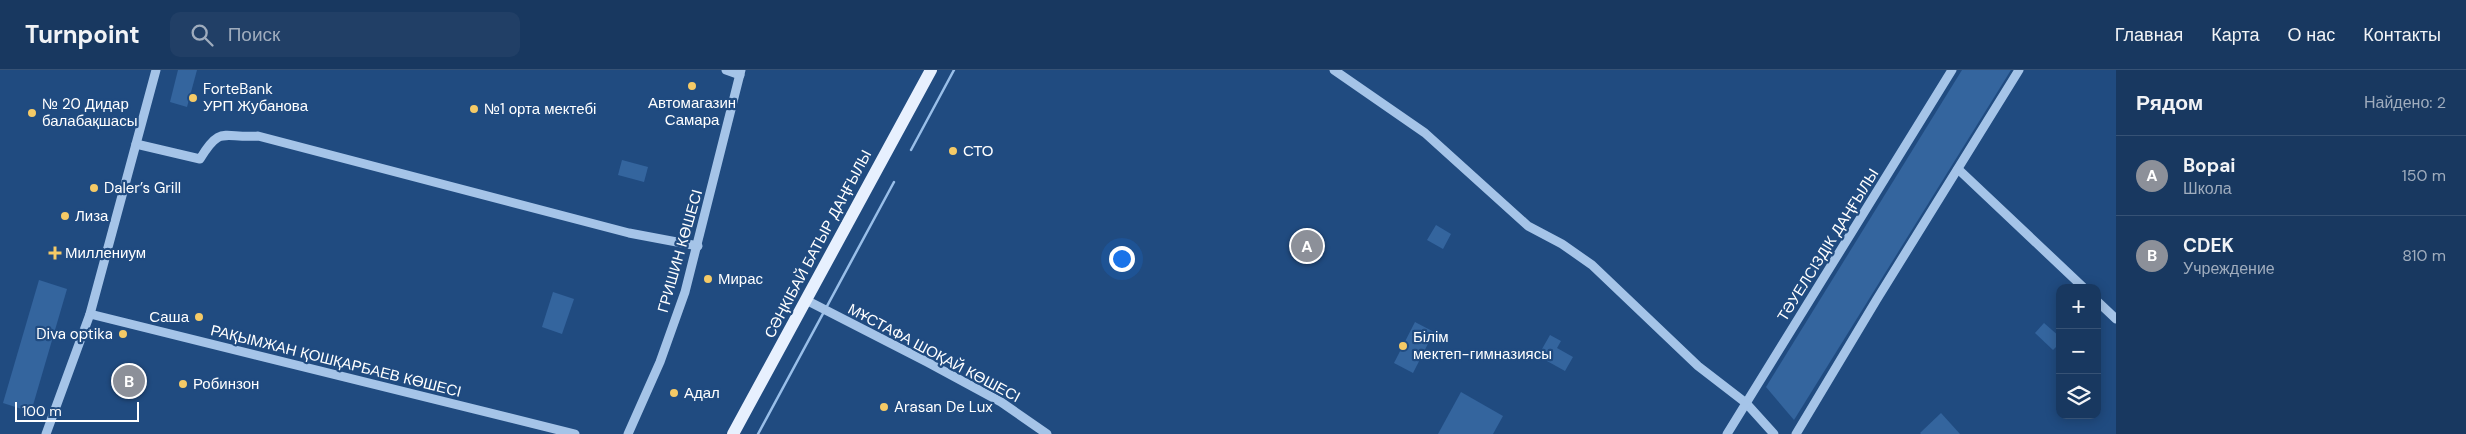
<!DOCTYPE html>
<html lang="ru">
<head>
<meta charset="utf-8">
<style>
  :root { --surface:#183860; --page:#213f66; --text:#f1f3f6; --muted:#9facbd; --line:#365275; --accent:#8c9099 }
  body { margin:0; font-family:"DM Sans",sans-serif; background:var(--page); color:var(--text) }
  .controls { position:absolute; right:15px; bottom:15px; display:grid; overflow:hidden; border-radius:10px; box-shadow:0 2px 12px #0003 }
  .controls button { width:45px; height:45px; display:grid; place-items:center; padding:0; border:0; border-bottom:1px solid var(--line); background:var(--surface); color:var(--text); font:25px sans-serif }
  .scale { position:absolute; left:15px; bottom:12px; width:124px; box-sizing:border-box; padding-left:5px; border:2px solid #fff; border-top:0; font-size:14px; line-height:18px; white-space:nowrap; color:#fff; -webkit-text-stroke:4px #204b80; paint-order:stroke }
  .you { position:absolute; left:1121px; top:188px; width:18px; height:18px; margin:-12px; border:4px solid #fff; border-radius:50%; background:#1a73e8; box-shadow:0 0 0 8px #1a73e833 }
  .badge { display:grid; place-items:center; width:32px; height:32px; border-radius:50%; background:var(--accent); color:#fff; font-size:16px; font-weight:700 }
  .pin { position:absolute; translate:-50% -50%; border:2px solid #fff; box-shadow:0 1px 5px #0006 }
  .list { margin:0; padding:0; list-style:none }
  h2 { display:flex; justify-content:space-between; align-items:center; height:65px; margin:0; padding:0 20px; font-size:21px }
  h2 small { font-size:16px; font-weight:400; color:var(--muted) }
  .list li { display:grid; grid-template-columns:32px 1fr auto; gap:15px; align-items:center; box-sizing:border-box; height:80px; padding:0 20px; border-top:1px solid var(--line) }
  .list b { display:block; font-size:19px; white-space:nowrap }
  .list p { margin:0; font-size:16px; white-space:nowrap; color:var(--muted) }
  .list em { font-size:16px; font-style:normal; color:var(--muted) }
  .icon { flex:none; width:28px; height:28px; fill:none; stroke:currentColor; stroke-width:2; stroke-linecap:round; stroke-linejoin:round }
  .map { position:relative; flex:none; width:2116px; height:364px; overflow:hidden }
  header { display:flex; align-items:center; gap:30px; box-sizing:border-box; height:70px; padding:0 25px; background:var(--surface); border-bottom:1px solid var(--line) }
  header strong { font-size:24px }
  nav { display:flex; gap:28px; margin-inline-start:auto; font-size:18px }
  .search { width:350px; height:45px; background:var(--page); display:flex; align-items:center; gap:12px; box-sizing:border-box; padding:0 18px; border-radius:10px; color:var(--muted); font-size:19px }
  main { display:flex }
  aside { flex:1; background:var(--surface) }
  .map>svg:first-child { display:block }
  .green { fill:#34659e }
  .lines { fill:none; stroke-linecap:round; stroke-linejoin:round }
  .stream { stroke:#99bfe9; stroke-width:2.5 }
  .minor { stroke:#a5c4e8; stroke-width:9 }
  .major { stroke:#e7f0fe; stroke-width:12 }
  .poi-dot { fill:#f5ca66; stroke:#204b80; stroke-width:2 }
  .labels { text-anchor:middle; stroke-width:4.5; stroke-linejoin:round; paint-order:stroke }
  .poi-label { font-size:15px; fill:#fff; stroke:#204b80; text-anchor:start }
  .street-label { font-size:15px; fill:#fff; stroke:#204b80 }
</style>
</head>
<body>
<header>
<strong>Turnpoint</strong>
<div class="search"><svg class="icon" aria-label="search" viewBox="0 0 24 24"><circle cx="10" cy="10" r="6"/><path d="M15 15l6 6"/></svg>Поиск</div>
<nav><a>Главная</a><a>Карта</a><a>О нас</a><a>Контакты</a></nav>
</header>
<main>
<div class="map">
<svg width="2116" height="364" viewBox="0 0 2116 364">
  <rect width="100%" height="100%" fill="#204b80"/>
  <g class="green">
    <path d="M178,0H197L187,37L170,32Z"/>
    <path d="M1962,0H2011L1794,350L1766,317Z"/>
    <path d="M622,90L648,97L644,112L618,105Z"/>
    <path d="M1436,155L1451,164L1443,179L1427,170Z"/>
    <path d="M39,210L67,219L31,342L3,333Z"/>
    <path d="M553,222L574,229L562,264L542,257Z"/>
    <path d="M1415,252L1434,262L1413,303L1394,293Z"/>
    <path d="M2044,253L2060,267V273L2053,280L2035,263Z"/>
    <path d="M1550,265L1561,271L1557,278L1573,287L1565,301L1538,286Z"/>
    <path d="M1461,322L1503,346L1493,364H1438Z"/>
    <path d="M1941,343L1960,364H1921L1920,363Z"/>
  </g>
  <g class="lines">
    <g class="stream">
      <path d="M911,80L954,0"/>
      <path d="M758,364L894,112"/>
    </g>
    <g class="minor">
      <path d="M726,0L740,5"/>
      <path d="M1334,0L1425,63L1528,156L1562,174L1592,195L1698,296L1746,333L1774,364"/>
      <path d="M136,74L200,89C221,54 224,69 258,66L629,163L698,176"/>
      <path d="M1958,99L2084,218"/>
      <path d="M806,230L927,292L1001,332L1047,364"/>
      <path d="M2097,231L2116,249"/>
      <path d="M90,244L575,364"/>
      <path d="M46,364L90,244L156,0"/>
      <path d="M628,364L660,292L685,222L741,0"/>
      <path d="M1727,364L1952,0"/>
      <path d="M1796,364L1877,229L2019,0"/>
    </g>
    <path class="major" d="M733,364L931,0"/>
  </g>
  <g class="poi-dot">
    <circle cx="692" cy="16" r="5"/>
    <circle cx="193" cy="28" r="5"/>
    <circle cx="474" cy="39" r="5"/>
    <circle cx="32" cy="43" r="5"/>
    <circle cx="953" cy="81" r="5"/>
    <circle cx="94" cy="118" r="5"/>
    <circle cx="65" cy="146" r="5"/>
    <path d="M52.5 175.5h5v5h5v5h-5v5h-5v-5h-5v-5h5z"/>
    <circle cx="708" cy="209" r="5"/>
    <circle cx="199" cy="247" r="5"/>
    <circle cx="123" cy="264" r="5"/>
    <circle cx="1403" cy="276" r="5"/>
    <circle cx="183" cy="314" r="5"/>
    <circle cx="674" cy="323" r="5"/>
    <circle cx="884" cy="337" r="5"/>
  </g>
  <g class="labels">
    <g class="poi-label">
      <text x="203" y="24">ForteBank<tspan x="203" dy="17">УРП Жубанова</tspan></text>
      <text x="692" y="38" text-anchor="middle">Автомагазин<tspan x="692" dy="17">Самара</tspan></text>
      <text x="42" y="39">№ 20 Дидар<tspan x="42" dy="17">балабақшасы</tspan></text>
      <text x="484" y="44">№1 орта мектебі</text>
      <text x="963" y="86">СТО</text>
      <text x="104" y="123">Daler’s Grill</text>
      <text x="75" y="151">Лиза</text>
      <text x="65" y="188">Миллениум</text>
      <text x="718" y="214">Мирас</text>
      <text x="189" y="252" text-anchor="end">Саша</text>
      <text x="113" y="269" text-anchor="end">Diva optika</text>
      <text x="1413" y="272">Білім<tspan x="1413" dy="17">мектеп-гимназиясы</tspan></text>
      <text x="193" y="319">Робинзон</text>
      <text x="684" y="328">Адал</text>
      <text x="894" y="342">Arasan De Lux</text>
    </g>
    <g class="street-label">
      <text transform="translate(818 174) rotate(-62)" y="5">СӘҢКІБАЙ БАТЫР ДАҢҒЫЛЫ</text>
      <text transform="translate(1828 175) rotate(-58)" y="5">ТӘУЕЛСІЗДІК ДАҢҒЫЛЫ</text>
      <text transform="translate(680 181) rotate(-74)" y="5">ГРИШИН КӨШЕСІ</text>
      <text transform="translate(934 283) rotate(28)" y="5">МҰСТАФА ШОҚАЙ КӨШЕСІ</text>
      <text transform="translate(336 291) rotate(14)" y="5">РАҚЫМЖАН ҚОШҚАРБАЕВ КӨШЕСІ</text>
    </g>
  </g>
</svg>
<div class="controls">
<button>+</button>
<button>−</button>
<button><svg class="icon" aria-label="layers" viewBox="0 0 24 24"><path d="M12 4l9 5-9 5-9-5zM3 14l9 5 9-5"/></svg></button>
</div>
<div class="scale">100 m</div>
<div class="you"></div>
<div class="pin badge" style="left:1307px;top:176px">A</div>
<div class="pin badge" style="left:129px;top:311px">B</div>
</div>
<aside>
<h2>Рядом<small>Найдено: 2</small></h2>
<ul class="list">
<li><span class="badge">A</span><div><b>Bopai</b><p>Школа</p></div><em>150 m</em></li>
<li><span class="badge">B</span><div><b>CDEK</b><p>Учреждение</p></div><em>810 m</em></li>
</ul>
</aside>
</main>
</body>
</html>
